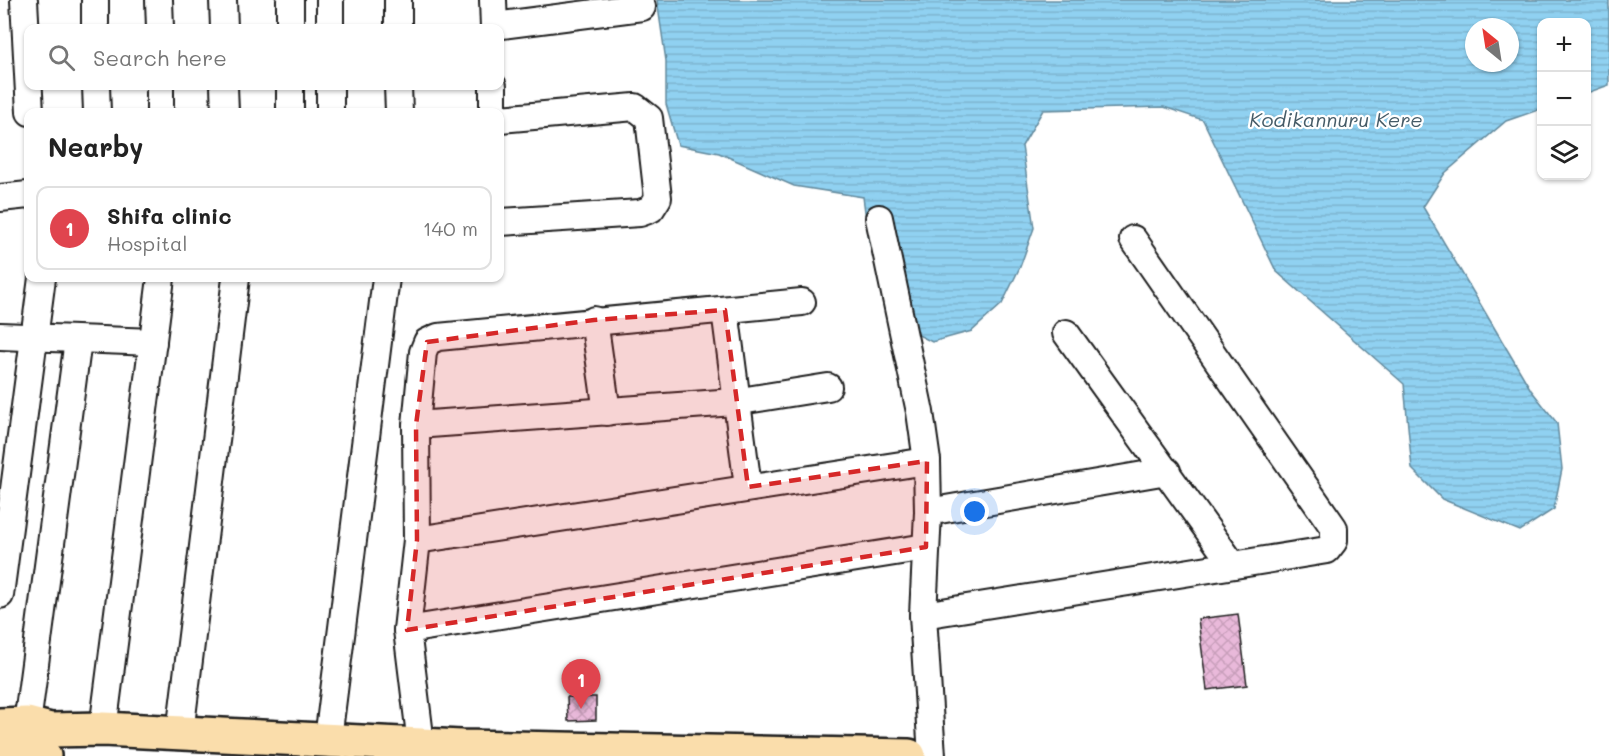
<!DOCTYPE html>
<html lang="en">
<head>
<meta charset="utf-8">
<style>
  :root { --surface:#fff; --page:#f2f2f2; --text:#222; --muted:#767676; --line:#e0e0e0; --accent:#111827 }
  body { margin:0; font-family:Mali,sans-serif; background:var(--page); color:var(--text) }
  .controls { position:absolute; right:18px; top:18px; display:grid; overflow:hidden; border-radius:12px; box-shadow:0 2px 4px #0004 }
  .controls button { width:54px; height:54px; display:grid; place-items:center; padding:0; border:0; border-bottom:2px solid var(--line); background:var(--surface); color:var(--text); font:30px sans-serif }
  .compass { position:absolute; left:1465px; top:18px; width:54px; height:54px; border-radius:50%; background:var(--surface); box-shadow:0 2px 4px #0004; rotate:330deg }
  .you { position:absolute; left:975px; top:512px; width:21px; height:21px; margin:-15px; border:4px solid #fff; border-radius:50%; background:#1a73e8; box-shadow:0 0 0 9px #1a73e833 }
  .badge { display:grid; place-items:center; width:39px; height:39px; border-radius:50%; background:var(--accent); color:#fff; font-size:20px; font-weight:700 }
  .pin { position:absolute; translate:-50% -50px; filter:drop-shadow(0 2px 3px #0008) }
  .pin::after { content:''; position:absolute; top:32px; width:21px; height:18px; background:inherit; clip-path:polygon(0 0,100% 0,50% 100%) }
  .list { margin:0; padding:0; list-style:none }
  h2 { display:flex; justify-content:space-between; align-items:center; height:78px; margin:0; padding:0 24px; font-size:26px }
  h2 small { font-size:20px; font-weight:400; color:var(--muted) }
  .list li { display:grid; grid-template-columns:39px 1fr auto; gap:18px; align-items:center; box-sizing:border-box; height:84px; margin:0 12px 12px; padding:0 12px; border:2px solid var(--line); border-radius:12px }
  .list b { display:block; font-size:22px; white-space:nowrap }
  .list p { margin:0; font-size:20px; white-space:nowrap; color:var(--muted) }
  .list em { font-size:20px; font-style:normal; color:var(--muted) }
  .icon { flex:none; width:33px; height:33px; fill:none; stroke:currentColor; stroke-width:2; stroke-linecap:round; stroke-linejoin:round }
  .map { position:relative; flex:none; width:1609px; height:756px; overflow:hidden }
  .search { position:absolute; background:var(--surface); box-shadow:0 2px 4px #0004; left:24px; top:24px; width:480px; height:66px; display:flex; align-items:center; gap:15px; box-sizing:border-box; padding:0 21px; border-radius:12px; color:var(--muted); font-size:22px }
  .panel { position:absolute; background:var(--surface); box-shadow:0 2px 4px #0004; left:24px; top:108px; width:480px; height:174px; border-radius:12px }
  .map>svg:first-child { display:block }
  .water { fill:url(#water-rules); stroke:#62899c; stroke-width:1.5; fill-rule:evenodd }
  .building { fill:url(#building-cross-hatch); stroke:#1c1c1c; stroke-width:1.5 }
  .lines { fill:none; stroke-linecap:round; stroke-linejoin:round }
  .minor-casing { stroke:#1c1c1c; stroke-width:30 }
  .primary-casing { stroke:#1c1c1c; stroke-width:38 }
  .minor { stroke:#fff; stroke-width:26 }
  .primary { stroke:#faddab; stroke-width:33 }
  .marked { fill:#d62828; fill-opacity:0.2; stroke:#d62828; stroke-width:4.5; stroke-dasharray:12 8; stroke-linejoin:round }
  .labels { text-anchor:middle; stroke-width:4.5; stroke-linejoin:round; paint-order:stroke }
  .water-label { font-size:20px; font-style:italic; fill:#455b67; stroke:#fff }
</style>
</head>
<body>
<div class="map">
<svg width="1609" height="756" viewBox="0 0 1609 756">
  <defs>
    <pattern id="water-rules" width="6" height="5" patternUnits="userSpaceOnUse" patternTransform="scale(1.5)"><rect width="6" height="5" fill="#90d1f1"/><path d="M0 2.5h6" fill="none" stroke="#7cb3ce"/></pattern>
    <pattern id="building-cross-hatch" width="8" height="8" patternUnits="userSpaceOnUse" patternTransform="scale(1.5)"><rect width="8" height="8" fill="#e9b9da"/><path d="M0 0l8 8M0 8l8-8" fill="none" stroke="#c79eba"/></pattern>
  </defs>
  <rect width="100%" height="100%" fill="#fff"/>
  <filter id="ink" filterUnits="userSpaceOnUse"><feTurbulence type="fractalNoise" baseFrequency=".0167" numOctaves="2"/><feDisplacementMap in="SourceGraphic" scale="12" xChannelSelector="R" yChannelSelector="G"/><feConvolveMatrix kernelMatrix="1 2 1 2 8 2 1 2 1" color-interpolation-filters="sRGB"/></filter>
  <g filter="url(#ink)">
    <path class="water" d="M657,0H1609V85L1587,93L1586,22H1542L1541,109L1506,121L1445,173L1423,207L1531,390L1557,423L1562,469L1554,509L1520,531L1442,499L1412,469L1404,384L1276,271L1203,120L1164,107L1043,110L1022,146L1034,228L1020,267L1002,304L972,331L932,342L895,323L869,241L863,197L794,186L719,153L678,145L666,104V61ZM1474,27H1510V63H1474Z"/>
    <g class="building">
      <path d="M1238,614L1247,685L1207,690L1198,619Z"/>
      <path d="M567,697H596V720L568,721Z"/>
    </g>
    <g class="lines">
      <g class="minor-casing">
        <g id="minor">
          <path d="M24,0L30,112"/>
          <path d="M95,0V28"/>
          <path d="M159,0L160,28"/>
          <path d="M223,0L224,28"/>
          <path d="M330,0V28"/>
          <path d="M398,0V28"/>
          <path d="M493,0L494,28"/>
          <path d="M494,26L642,7"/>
          <path d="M290,28V0"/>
          <path d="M96,86L97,112"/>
          <path d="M160,86V112"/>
          <path d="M224,86L225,112"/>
          <path d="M330,86V112"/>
          <path d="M398,86L399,112"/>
          <path d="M290,112V86"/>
          <path d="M493,112V86"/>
          <path d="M500,119L635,107L649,118L658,198L651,209L640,213L500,222"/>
          <path d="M0,198L28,195"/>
          <path d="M879,218L920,412L927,461L928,512L923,615L932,756"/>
          <path d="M725,310L748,487"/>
          <path d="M594,320L607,412"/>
          <path d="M1066,333L1233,565"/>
          <path d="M0,336L153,342"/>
          <path d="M416,425L734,402L828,387"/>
          <path d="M928,512L1167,471"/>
          <path d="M417,540L927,461"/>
          <path d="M0,595L42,278"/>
          <path d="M923,615L1327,550L1334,541V528L1133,239"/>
          <path d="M407,630L926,547"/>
          <path d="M27,724L78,340"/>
          <path d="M103,729L161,278"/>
          <path d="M180,733L236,278"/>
          <path d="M328,739L386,278"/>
          <path d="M421,744L407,630L417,540L416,425L423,352L427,342L438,337L802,302"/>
        </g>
      </g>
      <g class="primary-casing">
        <g id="primary">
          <path d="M0,725L27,724L50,730L103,729L461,747L909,756"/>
          <path d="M0,755L44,756"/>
        </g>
      </g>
      <use href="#minor" class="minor"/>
      <use href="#primary" class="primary"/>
    </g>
  </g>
  <path class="marked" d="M725,310L748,487L927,461L926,547L407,630L417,540L416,425L427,342L594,320Z"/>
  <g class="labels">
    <g class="water-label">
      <text x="1336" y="127">Kodikannuru Kere</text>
    </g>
  </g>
</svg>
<div class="controls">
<button>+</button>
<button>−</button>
<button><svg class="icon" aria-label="layers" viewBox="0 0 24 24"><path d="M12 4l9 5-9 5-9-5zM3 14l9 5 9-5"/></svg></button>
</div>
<svg class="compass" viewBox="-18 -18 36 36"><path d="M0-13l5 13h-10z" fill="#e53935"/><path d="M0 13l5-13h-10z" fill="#767676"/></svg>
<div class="you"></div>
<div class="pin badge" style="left:581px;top:709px;background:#e0444e">1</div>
<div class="search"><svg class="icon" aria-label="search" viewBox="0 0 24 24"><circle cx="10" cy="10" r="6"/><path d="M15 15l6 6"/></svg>Search here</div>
<section class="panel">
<h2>Nearby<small></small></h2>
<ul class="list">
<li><span class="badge" style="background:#e0444e">1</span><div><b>Shifa clinic</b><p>Hospital</p></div><em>140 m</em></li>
</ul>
</section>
</div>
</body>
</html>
